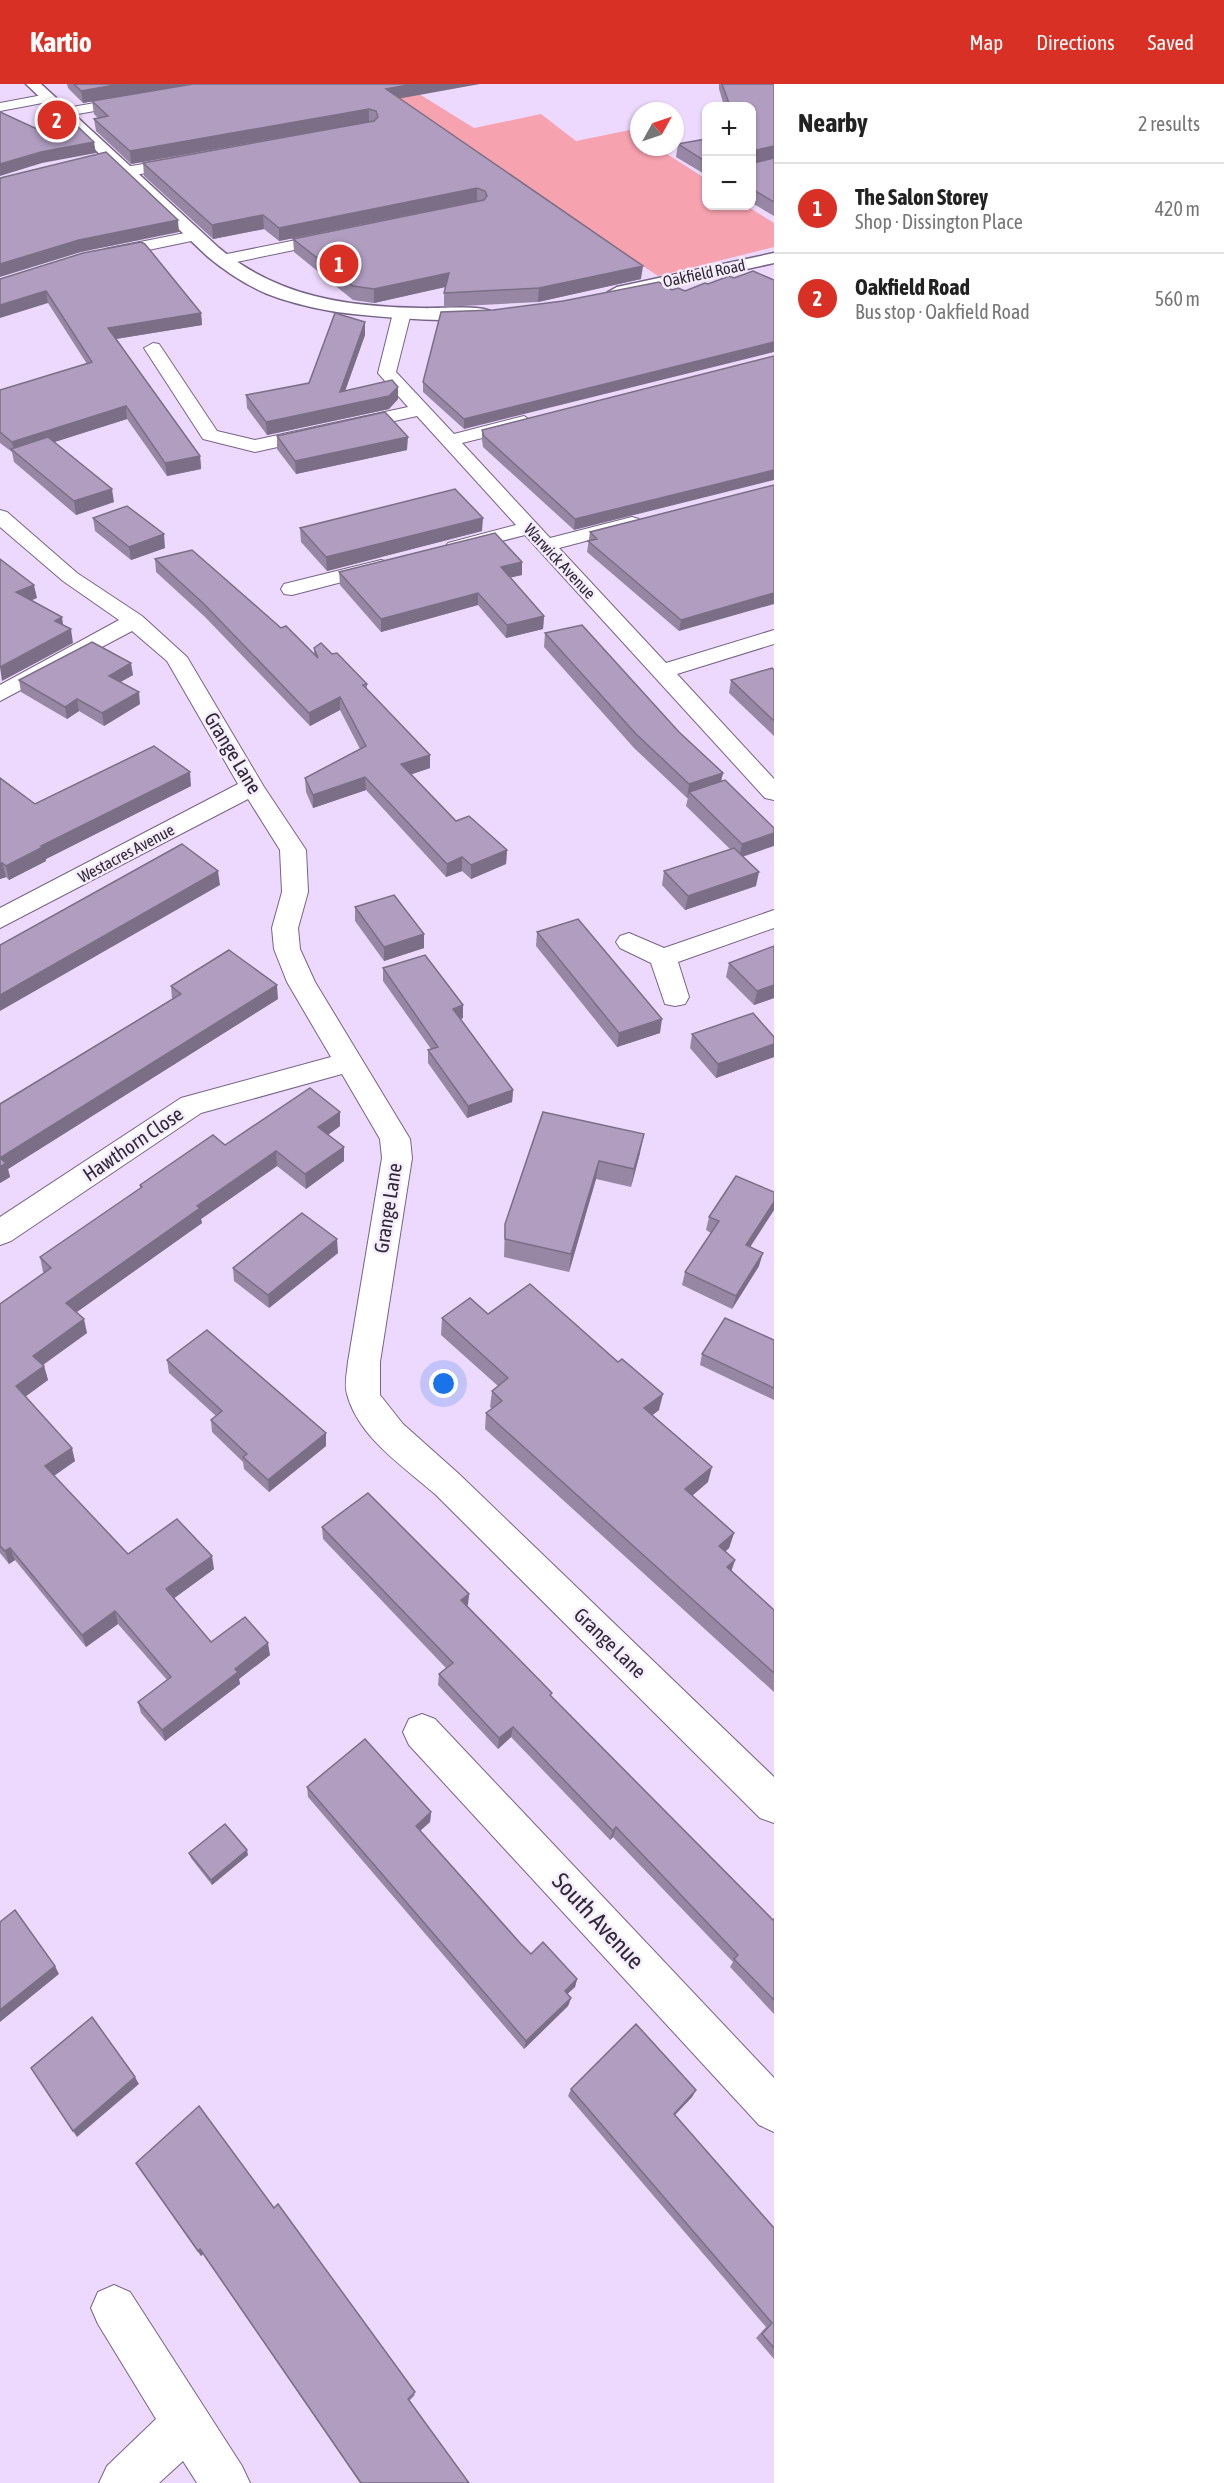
<!DOCTYPE html>
<html lang="en">
<head>
<meta charset="utf-8">
<style>
  :root { --surface:#fff; --page:#f2f2f2; --text:#222; --muted:#767676; --line:#e0e0e0; --accent:#d93025 }
  body { margin:0; font-family:"Asap Condensed",sans-serif; background:var(--page); color:var(--text) }
  .controls { position:absolute; right:18px; top:18px; display:grid; overflow:hidden; border-radius:12px; box-shadow:0 2px 4px #0004 }
  .controls button { width:54px; height:54px; display:grid; place-items:center; padding:0; border:0; border-bottom:2px solid var(--line); background:var(--surface); color:var(--text); font:30px sans-serif }
  .compass { position:absolute; left:630px; top:18px; width:54px; height:54px; border-radius:50%; background:var(--surface); box-shadow:0 2px 4px #0004; rotate:50deg }
  .you { position:absolute; left:444px; top:1300px; width:21px; height:21px; margin:-15px; border:4px solid #fff; border-radius:50%; background:#1a73e8; box-shadow:0 0 0 9px #1a73e833 }
  .badge { display:grid; place-items:center; width:39px; height:39px; border-radius:50%; background:var(--accent); color:#fff; font-size:20px; font-weight:700 }
  .pin { position:absolute; translate:-50% -50%; border:3px solid #fff; box-shadow:0 2px 6px #0006 }
  .list { margin:0; padding:0; list-style:none }
  h2 { display:flex; justify-content:space-between; align-items:center; height:78px; margin:0; padding:0 24px; font-size:26px }
  h2 small { font-size:20px; font-weight:400; color:var(--muted) }
  .list li { display:grid; grid-template-columns:39px 1fr auto; gap:18px; align-items:center; box-sizing:border-box; height:90px; padding:0 24px; border-top:2px solid var(--line) }
  .list b { display:block; font-size:22px; white-space:nowrap }
  .list p { margin:0; font-size:20px; white-space:nowrap; color:var(--muted) }
  .list em { font-size:20px; font-style:normal; color:var(--muted) }
  .map { position:relative; flex:none; width:774px; height:2399px; overflow:hidden }
  header { display:flex; align-items:center; gap:36px; box-sizing:border-box; height:84px; padding:0 30px; background:var(--accent); color:#fff }
  header strong { font-size:28px }
  nav { display:flex; gap:33px; margin-inline-start:auto; font-size:21px }
  main { display:flex }
  aside { flex:1; background:var(--surface) }
  .map>svg:first-child { display:block }
  .green { fill:#f7a2af }
  .lines { fill:none; stroke-linecap:round; stroke-linejoin:round }
  .minor-casing { stroke:#766485; stroke-width:2 }
  .tertiary-casing { stroke:#766485; stroke-width:3 }
  .minor { fill:#fff; fill-rule:evenodd }
  .tertiary { fill:#fff; fill-rule:evenodd }
  .wall { fill:#9787a5 }
  .shaded-wall { fill:#7b6e86 }
  .building { fill:#b09dc0; stroke:#7b6e86; stroke-width:1.5 }
  .labels { text-anchor:middle; stroke-width:5; stroke-linejoin:round; paint-order:stroke }
  .far-street-label { font-size:16px; fill:#302836; stroke:#f4ecfb }
  .street-label { font-size:20px; fill:#302836; stroke:#f4ecfb }
  .near-street-label { font-size:24px; fill:#302836; stroke:#f4ecfb }
</style>
</head>
<body>
<header>
<strong>Kartio</strong>
<nav><a>Map</a><a>Directions</a><a>Saved</a></nav>
</header>
<main>
<div class="map">
<svg width="774" height="2399" viewBox="0 0 774 2399">
  <rect width="100%" height="100%" fill="#edd9fe"/>
  <path class="green" d="M371,0H403L474,44L541,30L576,57L630,46L639,52V63H656L706,95V122H747L774,139V163L658,192Z"/>
  <g class="lines">
    <g class="minor-casing">
      <g id="minor">
        <path d="M48,10L55,14L53,17L0,27V19Z"/>
        <path d="M134,12L141,16L139,19L61,33L54,29L61,25Z"/>
        <path d="M187,73L194,77L192,80L125,93L117,88L125,83Z"/>
        <path d="M195,147L203,152L201,155L105,175L97,170L105,165Z"/>
        <path d="M336,148L344,153L342,156L222,181L214,176L222,171Z"/>
        <path d="M402,224L411,229L396,288L454,350L524,332L533,338L531,342L462,359L550,454L632,433L639,435L642,439L639,443L559,464L666,579L774,546V560L677,590L774,695V716L765,714L525,451L455,469L448,467L445,463L448,459L516,441L417,332L255,368L203,355L144,264L153,259L159,260L217,347L255,356L408,323L378,289L393,229Z"/>
        <path d="M0,426L7,428L77,489L142,532L187,573L264,703L306,766L308,808L298,844L300,865L315,898L410,1055L412,1074L380,1278V1311L403,1340L459,1390L774,1693V1739L760,1734L435,1410C404,1383 358,1353 347,1310C344,1300 347,1289 348,1278L382,1074L380,1055L342,990L201,1029L11,1157L0,1161V1133L181,1014L331,973L287,898L274,865L272,844L282,808L280,766L248,715L0,844V824L238,700L167,577L132,547L0,617V601L119,536L63,497L0,443Z"/>
        <path d="M381,476L388,478L391,482L388,486L292,511L284,510L281,505L284,500Z"/>
        <path d="M774,826V844L678,878L689,913L685,920L675,922L665,920L651,879L620,864L616,858L620,852L629,849L664,864Z"/>
        <path d="M422,1630L435,1635L774,1994V2048L759,2041L409,1661L403,1648L409,1635Z"/>
        <path d="M114,2201L130,2208L242,2382L250,2399H197L183,2377L159,2399H99L107,2382L156,2335L98,2240L91,2224L98,2208Z"/>
      </g>
    </g>
    <g class="tertiary-casing">
      <g id="tertiary">
        <path d="M26,0H41L219,164C277,213 348,223 422,224C435,225 486,220 493,229C483,244 353,231 331,227C309,223 285,217 265,209C243,199 225,187 207,172Z"/>
        <path d="M774,169V179L617,213L608,208L617,203Z"/>
      </g>
    </g>
    <use href="#minor" class="minor"/>
    <use href="#tertiary" class="tertiary"/>
  </g>
  <g class="wall">
    <path d="M67,0H192L400,15L641,195L538,218L444,223V209L446,203L374,219L353,216L294,168L293,155L478,117L279,157L264,145L213,155L144,92L143,79L349,41L131,80L96,47L94,35L98,34L94,30L92,17L83,19L68,4Z"/>
    <path d="M719,0H774V132L752,119V22H724L719,5Z"/>
    <path d="M706,55V91L676,73L678,60Z"/>
    <path d="M0,195L201,229L202,241L116,255L200,372L201,385L167,392L127,335L54,358L114,418L76,431L14,378L12,368L0,359V306L87,280L48,219Z"/>
    <path d="M493,226L464,345L423,308V298Z"/>
    <path d="M365,238V251L345,307L398,303V315L389,325L267,351L247,324L246,311L309,299Z"/>
    <path d="M774,272L574,446L483,363L482,356V346Z"/>
    <path d="M277,352L407,366L296,390L277,365Z"/>
    <path d="M774,401L679,547L587,468L590,448Z"/>
    <path d="M93,434L165,464L131,476L95,447Z"/>
    <path d="M300,444L482,447L327,487L301,458Z"/>
    <path d="M155,475L281,544L314,571V564L332,570L367,600V606L430,671V684L411,690L456,737L507,766L506,780L471,795L462,787L446,793L366,706L313,724L306,708L305,694L360,665L340,626L310,642L205,533L156,488Z"/>
    <path d="M339,488L522,491L510,493L544,532L543,545L506,554L478,521L381,548L340,501Z"/>
    <path d="M545,549L679,648L723,689L721,697L774,744L743,772L756,802L685,826L662,801L664,787L730,765L686,722L688,713L687,714L634,664L544,563Z"/>
    <path d="M774,586V652L729,609L731,596Z"/>
    <path d="M133,591L120,598L140,620L104,642L79,627L67,635L21,608L19,596Z"/>
    <path d="M0,694L35,720L191,702L46,775V777L9,796L6,793L0,795Z"/>
    <path d="M355,823L424,850V864L384,877L355,837Z"/>
    <path d="M537,848L660,949L617,963L536,862Z"/>
    <path d="M774,862V914L754,921L726,893L729,879Z"/>
    <path d="M383,884L463,934L461,935L513,1006L512,1018L467,1034L428,979V966L431,965L383,897Z"/>
    <path d="M171,902L278,915L8,1085L10,1093L0,1099V1020L172,915Z"/>
    <path d="M692,950L774,953V973L716,994L690,964Z"/>
    <path d="M340,1028V1042L328,1051L344,1077L306,1105L277,1082L201,1135L202,1139L76,1228L87,1249L43,1281L44,1282L48,1296L25,1312L75,1377L54,1392L128,1470L214,1485L174,1514L211,1558L270,1571L239,1595L240,1600L165,1657L141,1629L138,1618L167,1596L118,1540L86,1563L15,1476L9,1480L0,1469V1220L44,1189L43,1188L40,1173L140,1105V1101L225,1061Z"/>
    <path d="M543,1028L640,1069L631,1103L596,1095L569,1188L504,1173L505,1140Z"/>
    <path d="M774,1108V1126L750,1163L759,1182L732,1225L682,1201L685,1188L711,1149L706,1146L709,1133Z"/>
    <path d="M338,1169L269,1224L234,1197L233,1184Z"/>
    <path d="M488,1230L659,1326L652,1331L708,1398L692,1412L734,1449L729,1464L725,1468L735,1476L731,1487L774,1526V1608L485,1345L486,1329L492,1325L490,1323L492,1307L498,1302L441,1251L442,1234Z"/>
    <path d="M774,1256V1316L700,1281L702,1270Z"/>
    <path d="M167,1276L326,1362L269,1408L244,1385L243,1378L212,1348L211,1336L216,1332L169,1289Z"/>
    <path d="M322,1443L469,1510L467,1522L551,1612L773,1836L774,1835V1930L730,1883L733,1878L613,1753L610,1756L511,1653L498,1665L438,1601L439,1590L446,1584L323,1455Z"/>
    <path d="M307,1703L431,1728L430,1738L420,1747L520,1859L531,1870L577,1895L575,1903L567,1910L571,1914L568,1922L524,1965L308,1713Z"/>
    <path d="M189,1769L248,1771L212,1801L191,1774Z"/>
    <path d="M571,2005L696,2006L692,2013L675,2031L774,2144V2275L756,2254L766,2243L568,2012Z"/>
    <path d="M136,2079L274,2124L415,2311L409,2317L469,2399H360L203,2170L201,2172Z"/>
  </g>
  <g class="shaded-wall">
    <path d="M120,0H192L83,19L81,7Z"/>
    <path d="M414,0H480L386,17V5Z"/>
    <path d="M369,25V38L131,80L130,67Z"/>
    <path d="M94,58L96,69L42,79L0,92V80L41,68Z"/>
    <path d="M774,62V74L752,79V67Z"/>
    <path d="M477,104V117L279,157V144Z"/>
    <path d="M263,131L264,145L213,155L212,141Z"/>
    <path d="M178,136L179,148L81,168L0,193V180L79,156Z"/>
    <path d="M643,182L641,195L538,218L539,204Z"/>
    <path d="M449,189V202L374,219V205Z"/>
    <path d="M46,207L48,219L0,234V221Z"/>
    <path d="M201,229L202,241L109,256L108,244Z"/>
    <path d="M365,238V251L340,321V308Z"/>
    <path d="M774,258V268L464,345V335Z"/>
    <path d="M398,303V315L389,325L267,351L266,338Z"/>
    <path d="M126,322L127,335L17,370L14,367L12,358Z"/>
    <path d="M408,353L407,366L296,390L295,377Z"/>
    <path d="M200,372L201,385L167,392L165,379Z"/>
    <path d="M774,386V396L574,446L575,435Z"/>
    <path d="M112,405L114,418L76,431L74,417Z"/>
    <path d="M483,434L482,447L327,487L326,473Z"/>
    <path d="M164,450L165,464L131,476L129,463Z"/>
    <path d="M522,478V491L500,496L501,483Z"/>
    <path d="M34,501L37,514L19,522L16,508Z"/>
    <path d="M478,509V521L381,548V535Z"/>
    <path d="M774,509V520L679,547L681,536Z"/>
    <path d="M544,532L543,545L506,554L507,541Z"/>
    <path d="M62,533L64,547L55,537Z"/>
    <path d="M71,545L73,559L2,597L0,583Z"/>
    <path d="M131,579L133,591L110,604L109,592Z"/>
    <path d="M139,608L140,620L104,642L102,629Z"/>
    <path d="M340,613V626L310,642L309,629Z"/>
    <path d="M77,615L79,627L67,635L65,623Z"/>
    <path d="M430,671V684L401,694V680Z"/>
    <path d="M190,688L191,702L46,775V777L9,796L6,782L41,762Z"/>
    <path d="M723,689L720,702L689,708L688,713L687,714L689,700Z"/>
    <path d="M365,693L366,706L313,724V711Z"/>
    <path d="M774,749V762L739,774L742,760Z"/>
    <path d="M507,766L506,780L471,795V781Z"/>
    <path d="M462,773V787L446,793L447,780Z"/>
    <path d="M2,779L6,793L0,795V780Z"/>
    <path d="M218,787L220,801L0,927V911Z"/>
    <path d="M759,788L756,802L685,826L688,812Z"/>
    <path d="M424,850V864L384,877V863Z"/>
    <path d="M277,901L278,915L8,1085L10,1093L0,1099V1074Z"/>
    <path d="M774,901V914L754,921L757,907Z"/>
    <path d="M463,921V934L453,937V925Z"/>
    <path d="M662,935L660,949L617,963L619,949Z"/>
    <path d="M774,960V973L716,994L718,980Z"/>
    <path d="M513,1006L512,1018L467,1034L468,1022Z"/>
    <path d="M340,1028V1042L319,1057L318,1043Z"/>
    <path d="M644,1050L640,1069L631,1103L634,1085Z"/>
    <path d="M344,1063V1077L306,1105L305,1090Z"/>
    <path d="M276,1067L277,1082L201,1135L202,1139L70,1233L66,1219L197,1122Z"/>
    <path d="M599,1077L596,1095L569,1188L571,1170Z"/>
    <path d="M774,1118V1126L743,1174L746,1161Z"/>
    <path d="M337,1155L338,1169L269,1224L268,1211Z"/>
    <path d="M763,1169L759,1182L732,1225L736,1212Z"/>
    <path d="M84,1235L87,1249L37,1285L33,1272Z"/>
    <path d="M44,1282L48,1296L21,1316L16,1302Z"/>
    <path d="M663,1310L659,1326L641,1340L644,1324Z"/>
    <path d="M326,1349V1362L269,1408L268,1396Z"/>
    <path d="M72,1364L75,1377L49,1395L45,1382Z"/>
    <path d="M712,1383L708,1398L681,1421L685,1405Z"/>
    <path d="M734,1449L729,1464L714,1477L719,1462Z"/>
    <path d="M10,1464L15,1476L9,1480L5,1467Z"/>
    <path d="M212,1472L214,1485L169,1518L166,1505Z"/>
    <path d="M735,1476L730,1491L727,1483Z"/>
    <path d="M469,1510L468,1521L460,1527L461,1516Z"/>
    <path d="M115,1527L118,1540L86,1563L82,1551Z"/>
    <path d="M268,1559L270,1571L239,1595L240,1600L165,1657L162,1646L235,1585Z"/>
    <path d="M513,1643L511,1653L498,1665L499,1654Z"/>
    <path d="M431,1728L430,1738L415,1751L416,1742Z"/>
    <path d="M616,1743L613,1753L610,1756L613,1747Z"/>
    <path d="M247,1766L248,1771L212,1801L211,1796Z"/>
    <path d="M55,1882L59,1890L0,1938V1926Z"/>
    <path d="M577,1895L575,1903L562,1915L565,1907Z"/>
    <path d="M571,1914L568,1922L524,1965L526,1957Z"/>
    <path d="M135,1993L139,2000L77,2053L73,2047Z"/>
    <path d="M696,2006L692,2013L670,2036L674,2030Z"/>
    <path d="M200,2165L203,2170L201,2172L198,2167Z"/>
  </g>
  <g class="building">
    <path d="M74,0H120L81,7Z"/>
    <path d="M193,0H414L386,5L643,182L539,204L444,209L449,189L374,205L353,202L293,155L484,116L487,112L485,107L477,104L279,144L263,131L212,141L143,79L374,37L378,33L376,27L369,25L130,67L94,35L108,32L92,17Z"/>
    <path d="M722,0H774V62L752,67V77L754,79L774,74V118L752,105V22H730Z"/>
    <path d="M0,28L39,46L75,40L94,58L41,68L0,80Z"/>
    <path d="M706,55V78L678,60Z"/>
    <path d="M106,68L178,136L79,156L0,180V94Z"/>
    <path d="M141,158L145,160L201,229L108,244L200,372L165,379L126,322L12,358L0,348V306L92,278L46,207L0,221V195L83,169Z"/>
    <path d="M753,187L774,196V258L464,335L423,298L441,228L493,226L563,217L659,198L672,206L678,204L685,207L705,199L708,200L729,192L734,194Z"/>
    <path d="M335,229L365,238L340,308L392,296L398,303L389,312L266,338L246,311L309,299Z"/>
    <path d="M774,272V386L575,435L484,352L482,346Z"/>
    <path d="M385,328L408,353L295,377L277,352Z"/>
    <path d="M48,353L112,405L74,417L11,365Z"/>
    <path d="M774,401V509L681,536L588,457L597,455L590,448Z"/>
    <path d="M455,405L483,434L326,473L300,444Z"/>
    <path d="M127,422L164,450L129,463L93,434Z"/>
    <path d="M495,449L522,478L501,483L544,532L507,541L478,509L381,535L339,488Z"/>
    <path d="M192,466L281,544L286,542L318,574L314,564L321,559L332,570L337,569L367,600L363,601L430,671L401,680L456,737L469,732L507,766L471,781L462,773L447,780L365,693L313,711L305,694L366,662L340,613L309,629L204,520L155,475Z"/>
    <path d="M0,475L34,501L16,508L62,533L55,537L71,545L0,583Z"/>
    <path d="M582,541L679,648L723,689L689,700L636,650L545,549Z"/>
    <path d="M92,558L131,579L109,592L139,608L102,629L77,615L65,623L19,596Z"/>
    <path d="M772,584L774,586V637L731,596Z"/>
    <path d="M154,662L190,688L41,762L43,763L6,782L2,779L0,780V694L35,720Z"/>
    <path d="M725,696L774,744V749L742,760L689,708Z"/>
    <path d="M182,760L218,787L0,911V861Z"/>
    <path d="M734,764L759,788L688,812L664,787Z"/>
    <path d="M394,811L424,850L384,863L355,823Z"/>
    <path d="M578,835L662,935L619,949L537,848Z"/>
    <path d="M774,862V901L757,907L729,879Z"/>
    <path d="M229,866L277,901L0,1074V1020L181,910L171,902Z"/>
    <path d="M425,871L463,921L453,925L513,1006L468,1022L428,966L438,963L383,884Z"/>
    <path d="M753,929L774,953V960L718,980L692,950Z"/>
    <path d="M310,1004L340,1028L318,1043L344,1063L305,1090L276,1067L197,1122L200,1124L66,1219L84,1235L33,1272L44,1282L16,1302L72,1364L45,1382L128,1470L177,1435L212,1472L166,1505L211,1558L245,1533L268,1559L235,1585L238,1588L162,1646L138,1618L171,1593L115,1527L82,1551L10,1464L5,1467L0,1462V1220L51,1184L40,1173L142,1103L140,1101L213,1051L225,1061Z"/>
    <path d="M543,1028L644,1050L634,1085L599,1077L571,1170L505,1155V1140Z"/>
    <path d="M0,1074L6,1079L0,1083Z"/>
    <path d="M736,1092L774,1108V1118L746,1161L763,1169L736,1212L685,1188L719,1137L709,1133Z"/>
    <path d="M302,1129L337,1155L268,1211L233,1184Z"/>
    <path d="M530,1200L618,1278L622,1275L663,1310L644,1324L712,1383L685,1405L734,1449L719,1462L735,1476L727,1483L774,1526V1589L486,1329L502,1317L492,1307L508,1294L442,1234L470,1214L488,1230Z"/>
    <path d="M725,1234L774,1256V1304L702,1270Z"/>
    <path d="M207,1246L326,1349L268,1396L243,1373L247,1370L211,1336L222,1327L167,1276Z"/>
    <path d="M368,1409L469,1510L461,1516L552,1609L550,1611L773,1836L774,1835V1916L734,1875L738,1871L616,1743L613,1747L513,1643L499,1654L439,1590L453,1579L322,1443Z"/>
    <path d="M365,1655L431,1728L416,1742L520,1859L531,1870L543,1858L577,1895L565,1907L571,1914L526,1957L307,1703Z"/>
    <path d="M225,1740L247,1766L211,1796L189,1769Z"/>
    <path d="M15,1826L55,1882L0,1926V1838Z"/>
    <path d="M92,1933L135,1993L73,2047L31,1984Z"/>
    <path d="M636,1940L696,2006L674,2030L774,2144V2264L762,2250L772,2239L571,2005Z"/>
    <path d="M199,2022L274,2124L278,2120L415,2308L408,2315L469,2399H361L200,2165L198,2167L136,2079Z"/>
  </g>
  <g class="labels">
    <g class="far-street-label">
      <text transform="translate(704 189) rotate(-12)" y="6">Oakfield Road</text>
      <text transform="translate(560 477) rotate(47)" y="6">Warwick Avenue</text>
      <text transform="translate(126 769) rotate(-28)" y="6">Westacres Avenue</text>
    </g>
    <g class="street-label">
      <text transform="translate(233 669) rotate(59)" y="7">Grange Lane</text>
      <text transform="translate(133 1060) rotate(-34)" y="7">Hawthorn Close</text>
      <text transform="translate(388 1124) rotate(-81)" y="7">Grange Lane</text>
      <text transform="translate(610 1559) rotate(44)" y="7">Grange Lane</text>
    </g>
    <g class="near-street-label">
      <text transform="translate(598 1837) rotate(47)" y="8">South Avenue</text>
    </g>
  </g>
</svg>
<div class="controls">
<button>+</button>
<button>−</button>
</div>
<svg class="compass" viewBox="-18 -18 36 36"><path d="M0-13l5 13h-10z" fill="#e53935"/><path d="M0 13l5-13h-10z" fill="#767676"/></svg>
<div class="you"></div>
<div class="pin badge" style="left:339px;top:180px">1</div>
<div class="pin badge" style="left:57px;top:36px">2</div>
</div>
<aside>
<h2>Nearby<small>2 results</small></h2>
<ul class="list">
<li><span class="badge">1</span><div><b>The Salon Storey</b><p>Shop · Dissington Place</p></div><em>420 m</em></li>
<li><span class="badge">2</span><div><b>Oakfield Road</b><p>Bus stop · Oakfield Road</p></div><em>560 m</em></li>
</ul>
</aside>
</main>
</body>
</html>
